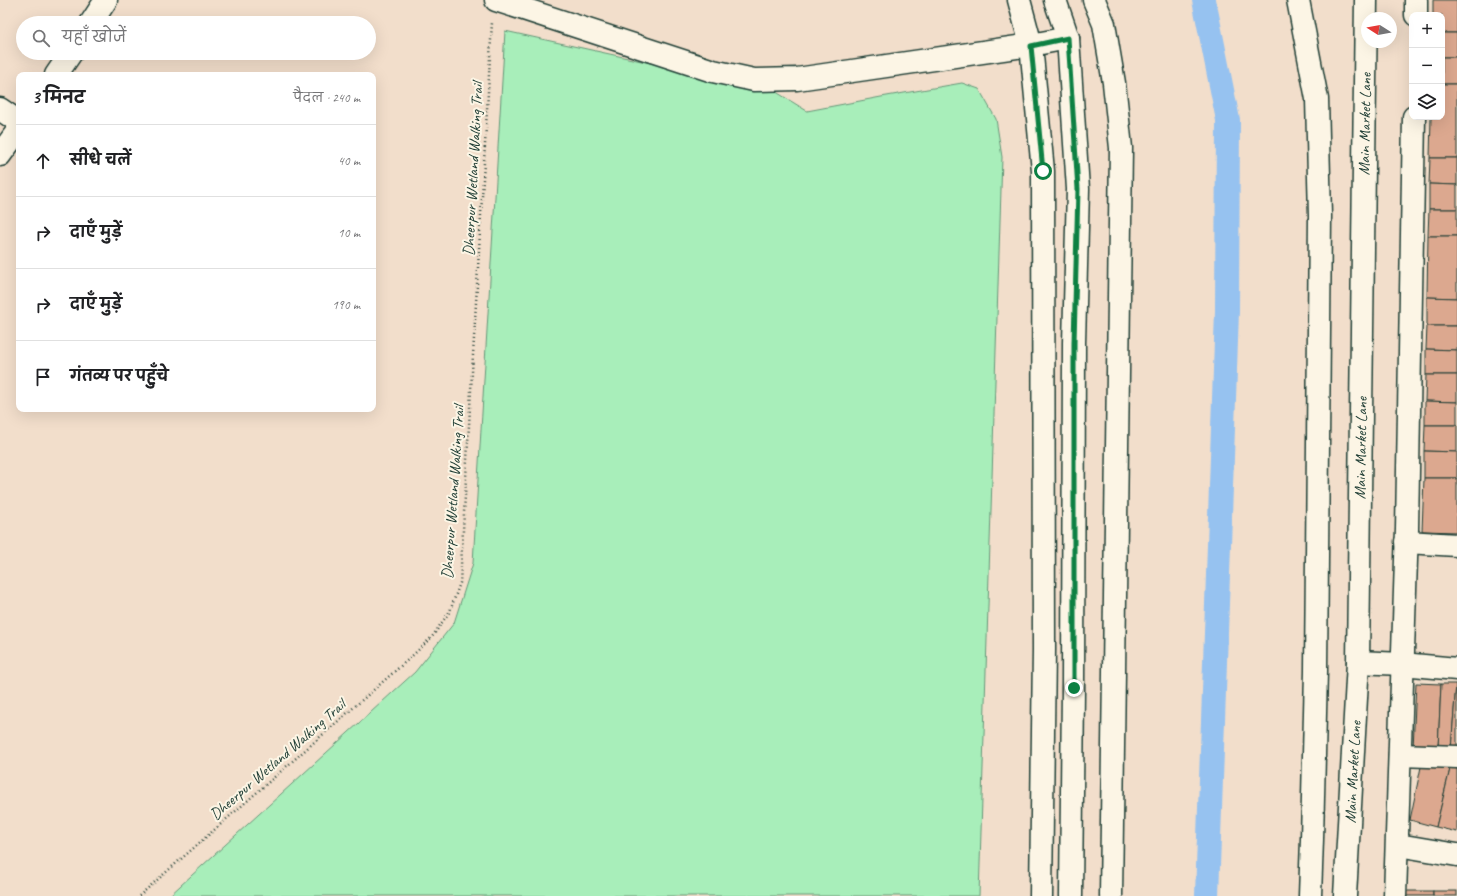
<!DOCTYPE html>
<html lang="hi">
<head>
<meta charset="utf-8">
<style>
  :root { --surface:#fff; --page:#f6f6f6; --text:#202124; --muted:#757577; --line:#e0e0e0 }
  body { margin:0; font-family:Caveat,"Playpen Sans Deva",sans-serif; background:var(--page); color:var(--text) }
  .controls { position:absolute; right:12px; top:12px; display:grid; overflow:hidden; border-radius:8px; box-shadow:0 4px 16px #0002 }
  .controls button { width:36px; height:36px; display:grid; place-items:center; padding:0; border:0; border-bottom:1px solid var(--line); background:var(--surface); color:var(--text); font:20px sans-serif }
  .compass { position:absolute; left:1361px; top:12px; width:36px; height:36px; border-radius:50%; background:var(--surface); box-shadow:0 4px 16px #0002; rotate:281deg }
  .stop { position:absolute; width:12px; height:12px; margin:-9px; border:3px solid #0b8043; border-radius:50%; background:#fff }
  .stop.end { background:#0b8043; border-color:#fff; box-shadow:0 1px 4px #0008 }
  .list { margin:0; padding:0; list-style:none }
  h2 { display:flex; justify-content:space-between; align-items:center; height:52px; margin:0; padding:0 16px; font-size:17px }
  h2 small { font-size:13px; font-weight:400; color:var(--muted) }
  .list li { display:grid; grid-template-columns:26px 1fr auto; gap:12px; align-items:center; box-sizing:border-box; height:72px; padding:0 16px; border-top:1px solid var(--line) }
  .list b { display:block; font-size:15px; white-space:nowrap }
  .list em { font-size:13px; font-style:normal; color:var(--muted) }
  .icon { flex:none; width:22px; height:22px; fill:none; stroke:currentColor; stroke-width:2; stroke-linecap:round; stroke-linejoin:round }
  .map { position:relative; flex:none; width:1457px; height:896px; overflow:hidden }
  .search { position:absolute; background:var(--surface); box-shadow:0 4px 16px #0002; left:16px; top:16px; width:360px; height:44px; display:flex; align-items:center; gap:10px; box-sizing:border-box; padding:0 14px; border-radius:22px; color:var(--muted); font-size:15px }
  .panel { position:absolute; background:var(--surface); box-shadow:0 4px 16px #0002; left:16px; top:72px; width:360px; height:340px; border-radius:8px }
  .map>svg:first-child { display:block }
  .green { fill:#a8eeba; stroke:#649677 }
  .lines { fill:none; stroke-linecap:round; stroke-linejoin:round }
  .canal { stroke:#96c2f0; stroke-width:24 }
  .building { fill:#dca88f; stroke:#1f3d34 }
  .minor-casing { stroke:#1f3d34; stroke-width:25 }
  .path { stroke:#1f3d34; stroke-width:2.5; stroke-dasharray:1 3; stroke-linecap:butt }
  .minor { stroke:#fcf5e5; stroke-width:22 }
  .route { stroke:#0b8043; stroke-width:5 }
  .labels { text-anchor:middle; stroke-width:4; stroke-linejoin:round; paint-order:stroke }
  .street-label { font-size:16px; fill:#1f3d34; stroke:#fcf5e5 }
</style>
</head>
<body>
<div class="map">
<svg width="1457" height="896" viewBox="0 0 1457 896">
  <rect width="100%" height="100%" fill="#f2decb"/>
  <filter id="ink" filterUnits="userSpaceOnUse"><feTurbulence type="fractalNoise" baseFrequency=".025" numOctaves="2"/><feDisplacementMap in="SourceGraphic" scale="8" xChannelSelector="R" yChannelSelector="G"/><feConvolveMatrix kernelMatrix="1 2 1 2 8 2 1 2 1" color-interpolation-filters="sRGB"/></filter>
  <g filter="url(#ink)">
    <path class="green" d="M505,31L773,90L807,111L881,97L962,83L979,89L996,119L1002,157L979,896H169L415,672L454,623L473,563Z"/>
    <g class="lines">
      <path class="canal" d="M1204,0L1228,120L1227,311L1207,896"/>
    </g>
    <g class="building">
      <path d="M1433,0H1457V33H1442V15H1433Z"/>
      <rect x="1442" y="33" width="15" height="24"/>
      <rect x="1442" y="57" width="15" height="27"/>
      <path d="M1442,84H1457V158H1430L1431,117H1442Z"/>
      <path d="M1430,158H1457V185L1429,184Z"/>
      <path d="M1429,184L1457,185V209H1429Z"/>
      <path d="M1429,209H1457V236H1428Z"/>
      <path d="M1428,236H1457V298L1427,297Z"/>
      <path d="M1427,297L1457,298V326H1427Z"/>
      <path d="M1427,326H1457V350L1426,349Z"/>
      <path d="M1426,349L1457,350V375H1426Z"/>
      <path d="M1426,375H1457V402L1425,401Z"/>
      <path d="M1425,401L1457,402V425H1425Z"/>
      <path d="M1425,425H1457V452L1424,451Z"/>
      <path d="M1424,451L1457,452V478H1424Z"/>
      <path d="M1424,478H1457V532L1422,531Z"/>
      <path d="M1416,683L1441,684L1438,749H1413Z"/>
      <path d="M1441,684H1456L1451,750L1438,749Z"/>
      <path d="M1456,684H1457V750H1451Z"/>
      <path d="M1422,762L1451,765L1436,827L1410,820Z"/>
      <path d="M1451,765L1457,766V832L1436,827Z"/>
      <rect x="1403" y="891" width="30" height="5"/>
      <rect x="1433" y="891" width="24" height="5"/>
    </g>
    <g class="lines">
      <g class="minor-casing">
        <g id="minor">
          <path d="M496,0L713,71L754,80L797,79L1031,45L1068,38"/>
          <path d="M1019,0L1031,45L1043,171L1044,649L1041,896"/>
          <path d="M1055,0L1068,38L1078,189L1074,343L1073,688L1071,896"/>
          <path d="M1094,0L1104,24L1114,83L1121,148L1111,896"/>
          <path d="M1298,0L1317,99L1320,216L1316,671L1312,839L1310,896"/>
          <path d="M1416,15V0"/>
          <path d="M91,23L106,0"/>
          <path d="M56,75L71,53"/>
          <path d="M0,109L19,122"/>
          <path d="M0,155L19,129"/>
          <path d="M1406,542L1457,545"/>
          <path d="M1358,662L1402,664L1457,669"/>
          <path d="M1400,755L1457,757"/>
          <path d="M1398,845L1457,855"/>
          <path d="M1345,896L1358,662L1366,0"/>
          <path d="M1395,896L1407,529L1414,117"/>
        </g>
      </g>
      <path class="path" d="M139,896L411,657L432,637L450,611L460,583L492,22"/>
      <use href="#minor" class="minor"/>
    </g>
  </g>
  <g class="lines" filter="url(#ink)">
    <path class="route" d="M1043,171L1031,46L1068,38L1078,189L1074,343V688"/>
  </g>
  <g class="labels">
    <g class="street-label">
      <text transform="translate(1364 124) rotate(-89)" y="6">Main Market Lane</text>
      <text transform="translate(472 169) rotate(-87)" y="6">Dheerpur Wetland Walking Trail</text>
      <text transform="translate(1360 448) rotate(-89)" y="6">Main Market Lane</text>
      <text transform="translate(452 492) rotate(-86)" y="6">Dheerpur Wetland Walking Trail</text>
      <text transform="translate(277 759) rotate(-41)" y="6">Dheerpur Wetland Walking Trail</text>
      <text transform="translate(1352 772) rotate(-87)" y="6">Main Market Lane</text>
    </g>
  </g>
</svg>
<div class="controls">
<button>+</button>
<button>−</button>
<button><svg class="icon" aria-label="layers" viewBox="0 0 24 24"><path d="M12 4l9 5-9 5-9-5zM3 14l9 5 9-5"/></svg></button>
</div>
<svg class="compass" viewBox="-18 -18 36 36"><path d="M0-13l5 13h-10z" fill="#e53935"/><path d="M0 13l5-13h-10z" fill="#757577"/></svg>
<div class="stop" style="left:1043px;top:171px"></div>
<div class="stop end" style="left:1074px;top:688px"></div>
<div class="search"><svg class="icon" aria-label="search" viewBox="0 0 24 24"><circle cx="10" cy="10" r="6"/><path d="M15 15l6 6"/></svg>यहाँ खोजें</div>
<section class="panel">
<h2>3 मिनट<small>पैदल · 240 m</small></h2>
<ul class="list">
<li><svg class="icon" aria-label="ahead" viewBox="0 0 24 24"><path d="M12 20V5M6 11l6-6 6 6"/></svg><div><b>सीधे चलें</b></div><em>40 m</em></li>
<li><svg class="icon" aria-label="right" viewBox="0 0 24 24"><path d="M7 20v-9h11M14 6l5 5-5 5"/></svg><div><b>दाएँ मुड़ें</b></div><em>10 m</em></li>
<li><svg class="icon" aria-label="right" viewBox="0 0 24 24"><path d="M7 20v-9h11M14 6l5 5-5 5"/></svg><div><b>दाएँ मुड़ें</b></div><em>190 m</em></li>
<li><svg class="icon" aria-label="arrive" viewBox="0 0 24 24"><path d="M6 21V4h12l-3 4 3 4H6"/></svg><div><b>गंतव्य पर पहुँचे</b></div></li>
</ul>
</section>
</div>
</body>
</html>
